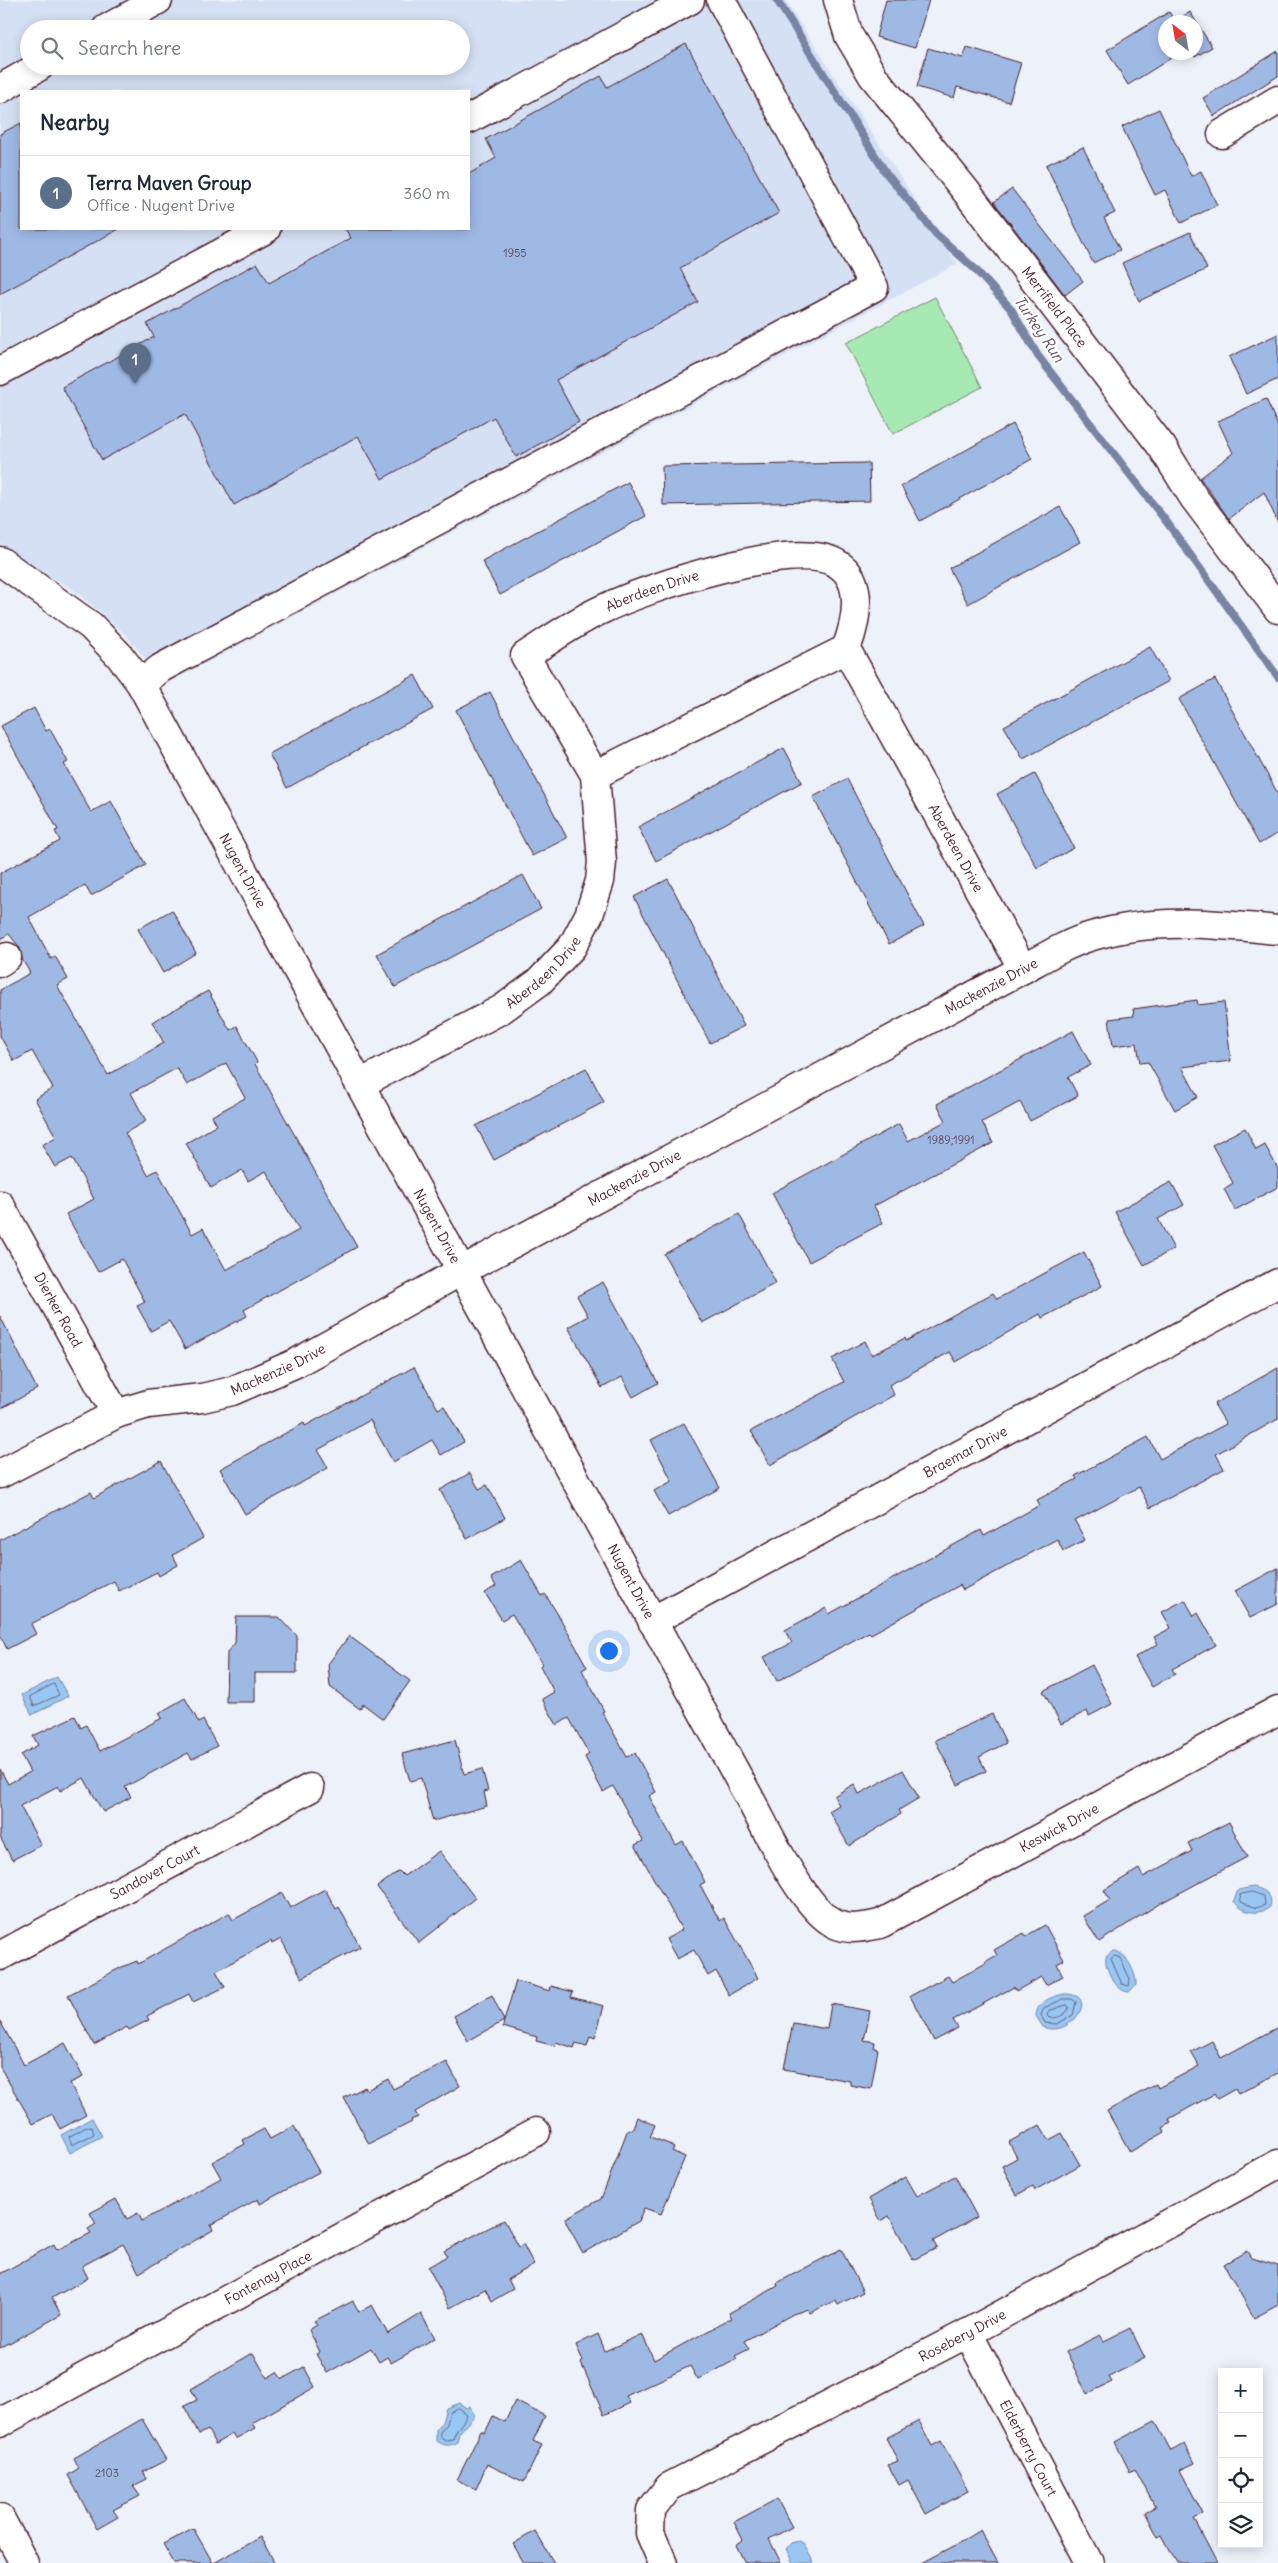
<!DOCTYPE html>
<html lang="en">
<head>
<meta charset="utf-8">
<style>
  :root { --surface:#fff; --page:#f2f2f3; --text:#1f2937; --muted:#747a83; --line:#e0e1e3; --accent:#c8321e }
  body { margin:0; font-family:Delius,sans-serif; background:var(--page); color:var(--text) }
  .controls { position:absolute; right:15px; bottom:15px; display:grid; overflow:hidden; border-radius:0px; box-shadow:0 2px 12px #0003 }
  .controls button { width:45px; height:45px; display:grid; place-items:center; padding:0; border:0; border-bottom:1px solid var(--line); background:var(--surface); color:var(--text); font:25px sans-serif }
  .compass { position:absolute; left:1158px; top:15px; width:45px; height:45px; border-radius:50%; background:var(--surface); box-shadow:0 2px 12px #0003; rotate:329deg }
  .you { position:absolute; left:608px; top:1650px; width:18px; height:18px; margin:-12px; border:4px solid #fff; border-radius:50%; background:#1a73e8; box-shadow:0 0 0 8px #1a73e833 }
  .badge { display:grid; place-items:center; width:32px; height:32px; border-radius:50%; background:var(--accent); color:#fff; font-size:16px; font-weight:700 }
  .pin { position:absolute; translate:-50% -41px; filter:drop-shadow(0 1px 2px #0008) }
  .pin::after { content:''; position:absolute; top:26px; width:18px; height:15px; background:inherit; clip-path:polygon(0 0,100% 0,50% 100%) }
  .list { margin:0; padding:0; list-style:none }
  h2 { display:flex; justify-content:space-between; align-items:center; height:65px; margin:0; padding:0 20px; font-size:21px }
  h2 small { font-size:16px; font-weight:400; color:var(--muted) }
  .list li { display:grid; grid-template-columns:32px 1fr auto; gap:15px; align-items:center; box-sizing:border-box; height:75px; padding:0 20px; border-top:1px solid var(--line) }
  .list b { display:block; font-size:19px; white-space:nowrap }
  .list p { margin:0; font-size:16px; white-space:nowrap; color:var(--muted) }
  .list em { font-size:16px; font-style:normal; color:var(--muted) }
  .icon { flex:none; width:28px; height:28px; fill:none; stroke:currentColor; stroke-width:2; stroke-linecap:round; stroke-linejoin:round }
  .map { position:relative; flex:none; width:1278px; height:2563px; overflow:hidden }
  .search { position:absolute; background:var(--surface); box-shadow:0 2px 12px #0003; left:20px; top:20px; width:450px; height:55px; display:flex; align-items:center; gap:12px; box-sizing:border-box; padding:0 18px; border-radius:28px; color:var(--muted); font-size:19px }
  .panel { position:absolute; background:var(--surface); box-shadow:0 2px 12px #0003; left:20px; top:90px; width:450px; height:140px; border-radius:0px }
  .map>svg:first-child { display:block }
  .built { fill:#d5e0f4; fill-rule:evenodd }
  .green { fill:#a7e9b3; stroke:#78846f }
  .water { fill:#98c7f3; stroke:#7984a3 }
  .lines { fill:none; stroke-linecap:round; stroke-linejoin:round }
  .shore { stroke:#69627b; stroke-width:1 }
  .stream { stroke:#7984a3; stroke-width:8 }
  .building { fill:#9fb9e5; stroke:#4a1f2b; fill-rule:evenodd }
  .minor-casing { stroke:#4a1f2b; stroke-width:31 }
  .minor { stroke:#fff; stroke-width:28 }
  .labels { text-anchor:middle; stroke-width:4.5; stroke-linejoin:round; paint-order:stroke }
  .number-label { font-size:11px; fill:#5f465a }
  .street-label { font-size:14px; fill:#4a1f2b; stroke:#fff }
  .water-label { font-size:15px; font-style:italic; fill:#615167; stroke:#fff }
</style>
</head>
<body>
<div class="map">
<svg width="1278" height="2563" viewBox="0 0 1278 2563">
  <rect width="100%" height="100%" fill="#ecf1fa"/>
  <filter id="ink" filterUnits="userSpaceOnUse"><feTurbulence type="fractalNoise" baseFrequency=".02" numOctaves="2"/><feDisplacementMap in="SourceGraphic" scale="10" xChannelSelector="R" yChannelSelector="G"/><feConvolveMatrix kernelMatrix="1 2 1 2 8 2 1 2 1" color-interpolation-filters="sRGB"/></filter>
  <g filter="url(#ink)">
    <path class="built" d="M0,0H785L957,264L162,686L146,660L126,635L99,611L72,589L23,561L0,543ZM29,29H461V66H29ZM21,91H469V229H21Z"/>
    <path class="green" d="M935,297L982,387L893,434L846,343Z"/>
    <g class="water">
      <path d="M57,1677L68,1696L32,1715L22,1695Z"/>
      <path d="M1253,1887C1263,1889 1274,1894 1270,1907C1259,1916 1242,1913 1234,1901L1238,1890Z"/>
      <path d="M1113,1951C1125,1950 1137,1974 1136,1985L1129,1992C1116,1992 1104,1968 1106,1957Z"/>
      <path d="M1064,1994C1102,1993 1071,2039 1043,2027L1036,2016C1037,2001 1051,1997 1064,1994Z"/>
      <path d="M92,2118L102,2136L70,2153L61,2135Z"/>
      <path d="M459,2403L466,2408L470,2406L474,2416L459,2433L457,2442C449,2447 443,2446 436,2440V2430L442,2422L446,2408Z"/>
      <path d="M799,2541L803,2543L814,2563H793L786,2549L791,2543Z"/>
    </g>
    <g class="lines">
      <g class="shore">
        <path d="M54,1684L59,1695L34,1706L30,1697Z"/>
        <path d="M1252,1892L1264,1896L1265,1905L1256,1908L1241,1902L1240,1895Z"/>
        <path d="M1115,1956L1120,1958L1130,1979L1129,1986L1122,1984L1111,1959Z"/>
        <path d="M1064,1999H1072L1076,2002L1073,2015L1057,2024L1045,2023L1041,2015L1044,2008Z"/>
        <path d="M1067,2005L1069,2008C1066,2015 1056,2020 1048,2017L1049,2011Z"/>
        <path d="M89,2126L92,2127L94,2134L72,2145L69,2137Z"/>
        <path d="M458,2408L466,2414C464,2424 456,2428 453,2439L445,2440L441,2437L440,2432L447,2424L450,2412Z"/>
      </g>
      <path class="stream" d="M777,0L886,173L936,234L975,269L1011,309L1038,356L1166,521L1278,677"/>
    </g>
    <g class="building">
      <path d="M886,0H929L915,48L876,37Z"/>
      <path d="M1169,12L1175,21L1190,12L1212,47L1195,57L1192,52H1196V22H1166V52H1181L1128,85L1107,50Z"/>
      <path d="M686,44L779,213L680,268L698,302L556,380L579,422L516,457L494,417L382,479L358,436L234,505L185,414L102,460L62,387L154,337L147,324L257,263L269,283L351,238L345,229H469V174L496,158L486,139L601,76L607,87Z"/>
      <path d="M967,47L1021,63L1009,102L957,87L954,98L917,87L928,48L963,58Z"/>
      <path d="M1278,51V76L1214,116L1203,98Z"/>
      <path d="M1159,109L1191,176L1201,171L1217,205L1181,223L1165,190L1155,195L1122,127Z"/>
      <path d="M21,123V229H119L0,294V134Z"/>
      <path d="M1083,147L1115,213L1104,218L1120,250L1093,263L1046,165Z"/>
      <path d="M1012,189L1083,281L1065,295L994,202Z"/>
      <path d="M1190,232L1207,269L1139,301L1122,263Z"/>
      <path d="M1278,334V379L1246,394L1229,357Z"/>
      <path d="M1266,399L1278,426V523L1264,492L1229,519L1200,478L1233,453L1218,421Z"/>
      <path d="M1013,424L1032,459L920,521L901,486Z"/>
      <path d="M869,463L870,501L663,505L662,466Z"/>
      <path d="M628,482L646,516L500,595L482,561Z"/>
      <path d="M1060,507L1080,542L968,604L949,568Z"/>
      <path d="M1150,647L1169,681L1023,759L1004,726Z"/>
      <path d="M415,675L433,709L287,788L269,754Z"/>
      <path d="M1215,679L1278,794V833L1259,844L1179,699Z"/>
      <path d="M490,692L567,838L532,856L456,710Z"/>
      <path d="M34,708L46,731L50,729L68,762L64,764L91,812L111,801L146,865L91,896L85,885L29,917L51,959L55,956L68,979L57,985L108,1075L164,1043L152,1022L208,991L230,1030L237,1026L257,1062L255,1064L357,1247L244,1310L247,1316L185,1349L169,1321L151,1331L137,1306L145,1302L122,1259L98,1272L66,1214L94,1199L72,1158L55,1167L42,1145L56,1137L35,1099L53,1088L32,1051L14,1061L0,1036V990L30,973L22,959L20,948L9,934L0,939V873L60,841L55,831L58,830L1,726ZM226,1063L245,1098L212,1116L217,1125L186,1143L211,1188L242,1170L248,1181L266,1171L299,1230L226,1270L203,1228L192,1234L157,1170L148,1175L125,1133L146,1121L131,1093L177,1068L187,1085Z"/>
      <path d="M784,748L802,782L656,861L638,827Z"/>
      <path d="M1035,774L1074,848L1037,868L997,794Z"/>
      <path d="M847,779L924,926L889,944L813,797Z"/>
      <path d="M523,875L541,909L395,987L377,954Z"/>
      <path d="M668,879L744,1026L710,1043L634,897Z"/>
      <path d="M172,910L196,953L163,973L138,929Z"/>
      <path d="M1197,1000L1198,1005L1224,1002L1231,1061L1182,1067L1198,1097L1175,1110L1148,1062L1140,1063L1137,1043L1113,1046L1109,1019L1134,1016L1133,1009Z"/>
      <path d="M1073,1031L1091,1065L1068,1077L1078,1096L1030,1121L1020,1102L982,1122L993,1143L874,1206L883,1223L809,1262L772,1193L899,1124L908,1141L946,1121L937,1104Z"/>
      <path d="M586,1068L604,1102L494,1160L476,1126Z"/>
      <path d="M1245,1128L1256,1150L1265,1145L1278,1169V1187L1235,1210L1224,1189L1233,1183L1212,1145Z"/>
      <path d="M1171,1182L1184,1205L1158,1219L1174,1249L1144,1265L1115,1212Z"/>
      <path d="M739,1214L776,1283L702,1323L664,1254Z"/>
      <path d="M1084,1252L1102,1286L1042,1318L1040,1314L956,1362L950,1352L889,1385L894,1395L770,1465L751,1431L844,1382L832,1359L865,1341L872,1355L905,1338L906,1341L993,1293L997,1299Z"/>
      <path d="M603,1282L658,1383L633,1397L622,1377L602,1388L568,1327L588,1316L577,1296Z"/>
      <path d="M0,1316L37,1389L0,1409Z"/>
      <path d="M414,1367L438,1409L444,1406L464,1442L441,1455L432,1440L393,1462L370,1420L318,1450L328,1468L245,1514L220,1469L304,1423L305,1426Z"/>
      <path d="M1278,1368V1419L1216,1454L1224,1469L1150,1508L1139,1487L1075,1521L1085,1540L1063,1551L1057,1539L963,1590L960,1585L871,1634L869,1632L777,1681L764,1657L792,1643L785,1630L826,1608L829,1614L981,1530L984,1536L1040,1505L1037,1500L1077,1479L1075,1476L1148,1437L1160,1459L1226,1424L1214,1404Z"/>
      <path d="M684,1423L720,1488L668,1516L654,1491L672,1481L651,1440Z"/>
      <path d="M161,1461L203,1538L173,1555L178,1565L159,1576L157,1572L119,1591L114,1581L31,1624L36,1634L7,1649L0,1635V1540L91,1492L94,1498Z"/>
      <path d="M470,1473L479,1489L487,1485L505,1518L467,1539L440,1490Z"/>
      <path d="M521,1560L542,1596L545,1594L560,1618L587,1667L582,1670L604,1711L602,1712L627,1757L635,1753L656,1792L649,1796L676,1845L683,1841L705,1882L700,1885L720,1921L724,1918L758,1978L729,1995L716,1971L708,1976L694,1950L677,1959L666,1939L682,1930L635,1845L643,1841L613,1786L603,1792L585,1757L589,1754L569,1718L557,1725L542,1699L554,1692L540,1666L542,1664L512,1614L502,1620L485,1593L496,1586L491,1578Z"/>
      <path d="M1278,1568V1604L1250,1618L1235,1591Z"/>
      <path d="M1185,1600L1194,1616L1198,1613L1216,1645L1172,1669L1175,1674L1152,1687L1135,1657L1158,1644L1154,1637L1171,1628L1162,1612Z"/>
      <path d="M236,1617H279L297,1636V1673H255V1702H226L227,1652L235,1643Z"/>
      <path d="M349,1636L410,1681L383,1719L363,1704L360,1709L330,1687L328,1664Z"/>
      <path d="M1092,1665L1112,1704L1089,1716L1087,1711L1061,1724L1043,1691Z"/>
      <path d="M185,1698L199,1723L203,1720L217,1746L192,1759L188,1753L125,1787L131,1797L103,1812L84,1778L60,1791L58,1786L20,1806L41,1845L12,1860L0,1837V1769L8,1784L30,1772L21,1755L38,1745L33,1736L75,1716L81,1728L86,1725L100,1751L162,1718L159,1713Z"/>
      <path d="M992,1714L1006,1743L979,1757L986,1771L958,1785L935,1740Z"/>
      <path d="M455,1740L464,1774L482,1769L488,1791L484,1792L487,1806L433,1821L421,1778L410,1781L402,1754Z"/>
      <path d="M903,1770L919,1798L899,1810L901,1814L849,1846L829,1811L839,1805L834,1796L854,1784L859,1794Z"/>
      <path d="M1229,1822L1247,1857L1159,1904L1099,1942L1083,1916L1110,1900L1104,1890L1139,1869L1143,1877L1192,1851L1188,1843Z"/>
      <path d="M439,1851L475,1898L419,1943L377,1887L399,1871L404,1876Z"/>
      <path d="M325,1889L336,1909L339,1907L360,1947L302,1978L281,1939L272,1944L271,1941L216,1971L225,1987L193,2002L189,1994L147,2016L149,2020L129,2030L127,2027L94,2045L68,1995L122,1967L137,1961L138,1964L229,1913L233,1920L282,1893L290,1908Z"/>
      <path d="M1045,1925L1064,1960L1057,1964L1063,1976L1046,1985L1041,1977L1016,1991L1014,1987L953,2020L958,2028L934,2041L910,1996L948,1976L952,1982L986,1963L985,1962L997,1955L994,1950L1024,1933L1026,1936Z"/>
      <path d="M516,1981L550,1991L551,1986L573,1992L571,1997L604,2006L595,2038L590,2036L587,2046L576,2043L574,2048L556,2042L555,2046L536,2041L537,2037L503,2027L504,2021L468,2041L454,2016L492,1995L504,2021Z"/>
      <path d="M831,2004L870,2011L864,2040L875,2042L874,2048L878,2049L871,2089L850,2085V2081L784,2069L793,2023L827,2029Z"/>
      <path d="M0,2021L24,2065L65,2043L83,2077L70,2083L86,2115L60,2129L52,2114L33,2124L0,2067Z"/>
      <path d="M1278,2027V2073L1238,2094L1235,2089L1217,2099L1214,2094L1169,2119L1171,2123L1163,2128L1165,2132L1130,2152L1107,2111L1156,2084L1158,2088L1199,2066L1191,2052L1212,2041L1221,2058Z"/>
      <path d="M447,2062L460,2086L415,2112L418,2117L411,2120L412,2122L369,2144L344,2098L365,2087L367,2090L388,2079L393,2089Z"/>
      <path d="M637,2117L655,2125L650,2137L669,2144L674,2148L672,2151L685,2157L661,2214L644,2208L639,2221L583,2253L566,2222V2218L601,2199L628,2129L632,2130Z"/>
      <path d="M1040,2125L1049,2140L1062,2133L1080,2165L1035,2190L1033,2186L1017,2195L1002,2166L1017,2158L1009,2142Z"/>
      <path d="M294,2126L319,2172L260,2204L258,2199L211,2225L213,2230L139,2273L123,2244L82,2266L88,2278L52,2298L61,2315L0,2348V2274L54,2244L57,2250L91,2233L88,2229L96,2224L90,2213L116,2199L127,2219L138,2213L142,2221L221,2178L212,2162L245,2144L243,2140L264,2129L270,2139Z"/>
      <path d="M955,2176L977,2217L933,2241L937,2248L913,2260L889,2216L881,2221L869,2199L906,2177L917,2196Z"/>
      <path d="M504,2220L519,2247L523,2244L534,2265L508,2279L513,2289L492,2301L485,2289L450,2308L428,2267L447,2256L444,2251Z"/>
      <path d="M841,2249L863,2292L838,2305L836,2300L810,2313L808,2309L793,2314L744,2341L749,2349L735,2356L737,2359L698,2380L690,2366L626,2396L630,2403L604,2415L581,2363L583,2361L576,2345L598,2334L605,2351L642,2334L654,2360L732,2318L729,2313L778,2286L777,2283Z"/>
      <path d="M1247,2251L1251,2258L1278,2266V2305L1254,2318L1224,2264Z"/>
      <path d="M353,2301L359,2312L372,2305L388,2334L421,2314L435,2338L391,2363L387,2357L379,2362L371,2348L327,2373L316,2354L320,2352L309,2330L317,2325L314,2321Z"/>
      <path d="M1130,2328L1145,2358L1109,2377L1112,2382L1087,2394L1066,2352L1100,2335L1104,2341Z"/>
      <path d="M253,2353L267,2378L277,2372L282,2379L304,2367L315,2387L252,2423L255,2428L235,2439L232,2434L215,2444L208,2430L199,2434L184,2406L197,2400L191,2389Z"/>
      <path d="M515,2401L545,2416L533,2441L542,2445L524,2482L487,2464L476,2489L457,2480L481,2431L485,2433L493,2416L505,2422Z"/>
      <path d="M142,2419L166,2460L143,2472L147,2479L133,2486L140,2496L113,2510L118,2517L97,2529L68,2475L79,2468L74,2458Z"/>
      <path d="M919,2421L932,2446L941,2441L968,2491L926,2514L908,2480L899,2485L888,2465L898,2461L886,2438Z"/>
      <path d="M1155,2421L1171,2451L1185,2444L1195,2463L1180,2470L1203,2514L1194,2519L1217,2563H1177L1162,2535L1158,2537L1145,2512L1155,2507L1135,2469L1130,2472L1115,2442Z"/>
      <path d="M777,2499L792,2527L769,2539L781,2563H745L736,2545L743,2540L734,2522Z"/>
      <path d="M193,2528L213,2563H174L163,2544Z"/>
      <path d="M980,2530L998,2563H922L952,2547Z"/>
      <path d="M535,2531L554,2563H524L513,2544Z"/>
      <path d="M260,2537L275,2563H214Z"/>
    </g>
    <g class="lines">
      <g class="minor-casing">
        <g id="minor">
          <path id="s1" d="M838,0L849,36L873,76L965,190L1162,447L1194,498L1278,609"/>
          <path d="M106,29L158,0"/>
          <path d="M0,89L40,66"/>
          <path d="M469,119L690,0"/>
          <path d="M1222,134L1278,100"/>
          <path d="M0,371L266,229"/>
          <path id="s2" d="M0,561L91,626L119,655L141,684L744,1788C764,1823 801,1907 835,1924C850,1931 865,1927 880,1924L1278,1710"/>
          <path d="M141,684L161,668L874,287L721,0"/>
          <path id="s3" d="M595,775L525,656C550,640 576,621 603,609C646,588 794,538 836,563C866,580 856,623 846,649"/>
          <path d="M0,962L7,957"/>
          <path id="s4" d="M360,1084L502,1009L539,982L572,947L589,915L600,881L602,862L595,775L846,649L1023,969"/>
          <path id="s5" d="M0,1205L116,1414"/>
          <path id="s6" d="M0,1474L116,1414L148,1404L202,1398L232,1391L296,1363L463,1270L1023,969C1045,957 1068,943 1092,936C1154,917 1215,924 1278,930"/>
          <path id="s7" d="M652,1621L1278,1283"/>
          <path id="s8" d="M0,1956L310,1788"/>
          <path id="s9" d="M968,2333L1089,2563"/>
          <path id="s10" d="M0,2423L536,2132"/>
          <path d="M0,2518L24,2563"/>
          <path id="s11" d="M663,2563L650,2533L651,2510L669,2487L968,2333L1278,2164"/>
        </g>
      </g>
      <use href="#minor" class="minor"/>
    </g>
  </g>
  <g class="labels">
    <g class="number-label">
      <text x="515" y="257">1955</text>
      <text x="951" y="1144">1989;1991</text>
      <text x="107" y="2477">2103</text>
    </g>
    <g class="street-label">
      <text dy="5" stroke="none"><textPath href="#s1" startOffset="378">Merrifield Place</textPath></text>
      <text dy="5" stroke="none"><textPath href="#s3" startOffset="282">Aberdeen Drive</textPath></text>
      <text dy="5" stroke="none"><textPath href="#s4" startOffset="941">Aberdeen Drive</textPath></text>
      <text dy="5" stroke="none"><textPath href="#s2" startOffset="401">Nugent Drive</textPath></text>
      <text dy="5" stroke="none"><textPath href="#s4" startOffset="216">Aberdeen Drive</textPath></text>
      <text dy="5" stroke="none"><textPath href="#s6" startOffset="1110">Mackenzie Drive</textPath></text>
      <text dy="5" stroke="none"><textPath href="#s6" startOffset="705">Mackenzie Drive</textPath></text>
      <text dy="5" stroke="none"><textPath href="#s2" startOffset="806">Nugent Drive</textPath></text>
      <text dy="5" stroke="none"><textPath href="#s5" startOffset="120">Dierker Road</textPath></text>
      <text dy="5" stroke="none"><textPath href="#s6" startOffset="300">Mackenzie Drive</textPath></text>
      <text dy="5" stroke="none"><textPath href="#s7" startOffset="356">Braemar Drive</textPath></text>
      <text dy="5" stroke="none"><textPath href="#s2" startOffset="1211">Nugent Drive</textPath></text>
      <text dy="5" stroke="none"><textPath href="#s2" startOffset="1861">Keswick Drive</textPath></text>
      <text dy="5" stroke="none"><textPath href="#s8" startOffset="176">Sandover Court</textPath></text>
      <text dy="5" stroke="none"><textPath href="#s10" startOffset="305">Fontenay Place</textPath></text>
      <text dy="5" stroke="none"><textPath href="#s11" startOffset="415">Rosebery Drive</textPath></text>
      <text dy="5" stroke="none"><textPath href="#s9" startOffset="130">Elderberry Court</textPath></text>
    </g>
    <g class="water-label">
      <text transform="translate(1039 329) rotate(56)" y="5">Turkey Run</text>
    </g>
  </g>
</svg>
<div class="controls">
<button>+</button>
<button>−</button>
<button><svg class="icon" aria-label="locate" viewBox="0 0 24 24"><circle cx="12" cy="12" r="6"/><path d="M12 2v4M12 18v4M2 12h4M18 12h4"/></svg></button>
<button><svg class="icon" aria-label="layers" viewBox="0 0 24 24"><path d="M12 4l9 5-9 5-9-5zM3 14l9 5 9-5"/></svg></button>
</div>
<svg class="compass" viewBox="-18 -18 36 36"><path d="M0-13l5 13h-10z" fill="#e53935"/><path d="M0 13l5-13h-10z" fill="#747a83"/></svg>
<div class="you"></div>
<div class="pin badge" style="left:135px;top:384px;background:#5c6f8a">1</div>
<div class="search"><svg class="icon" aria-label="search" viewBox="0 0 24 24"><circle cx="10" cy="10" r="6"/><path d="M15 15l6 6"/></svg>Search here</div>
<section class="panel">
<h2>Nearby<small></small></h2>
<ul class="list">
<li><span class="badge" style="background:#5c6f8a">1</span><div><b>Terra Maven Group</b><p>Office · Nugent Drive</p></div><em>360 m</em></li>
</ul>
</section>
</div>
</body>
</html>
